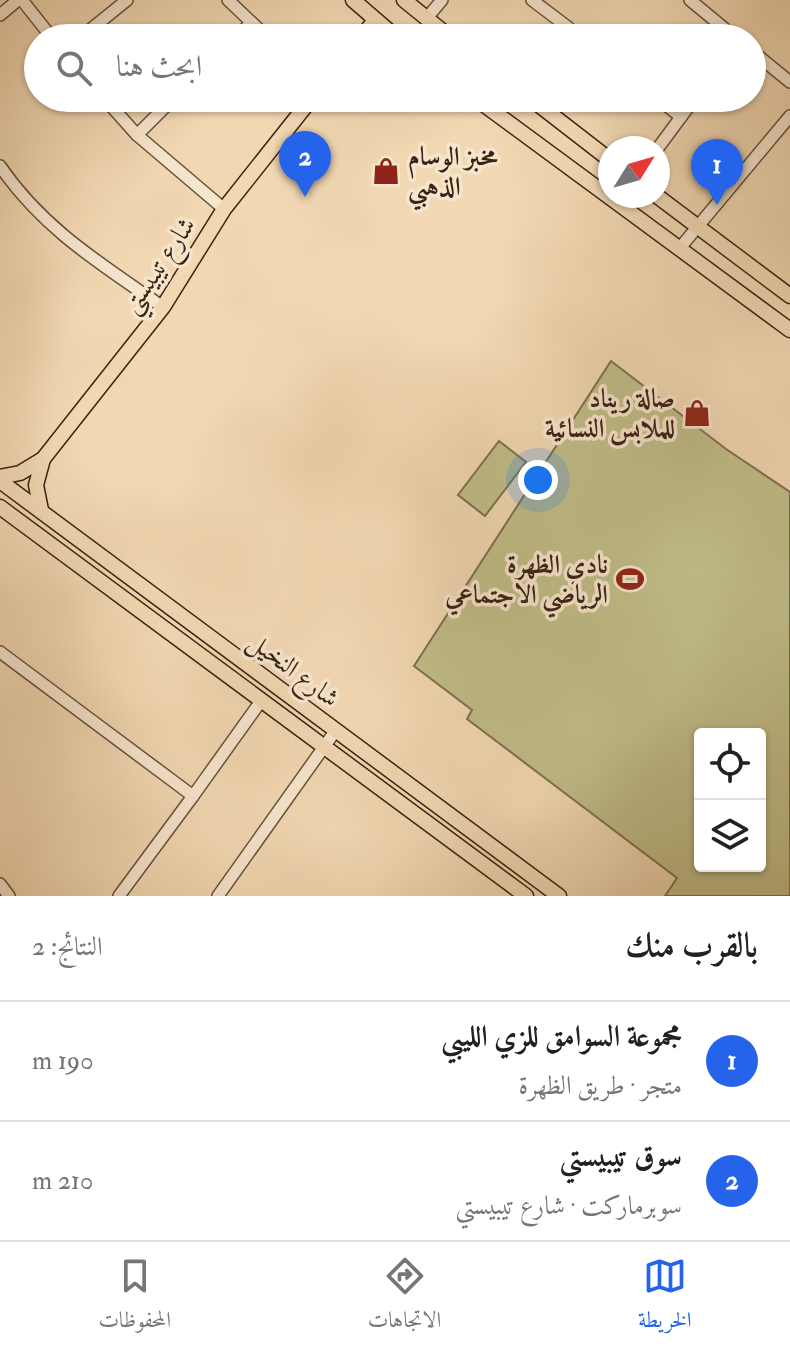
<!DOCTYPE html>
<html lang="ar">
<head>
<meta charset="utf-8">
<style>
  :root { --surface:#fff; --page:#f6f6f6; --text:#222; --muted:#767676; --line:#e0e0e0; --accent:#2563eb }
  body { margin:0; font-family:"IM FELL Double Pica",Amiri,serif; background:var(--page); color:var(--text); direction:rtl }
  .controls { position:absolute; right:24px; bottom:24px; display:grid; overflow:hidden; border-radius:8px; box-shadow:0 2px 6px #0004 }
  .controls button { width:72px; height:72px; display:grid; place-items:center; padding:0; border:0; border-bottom:2px solid var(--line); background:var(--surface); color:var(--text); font:40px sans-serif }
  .compass { position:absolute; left:598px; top:136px; width:72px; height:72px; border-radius:50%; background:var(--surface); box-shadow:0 2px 6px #0004; rotate:53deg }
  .you { position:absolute; left:538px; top:480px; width:28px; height:28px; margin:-20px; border:6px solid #fff; border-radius:50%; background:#1a73e8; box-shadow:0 0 0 12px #1a73e833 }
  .badge { display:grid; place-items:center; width:52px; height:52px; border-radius:50%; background:var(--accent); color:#fff; font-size:26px; font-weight:700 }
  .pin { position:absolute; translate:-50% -66px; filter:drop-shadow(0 2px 4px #0008) }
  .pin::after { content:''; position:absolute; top:42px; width:28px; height:24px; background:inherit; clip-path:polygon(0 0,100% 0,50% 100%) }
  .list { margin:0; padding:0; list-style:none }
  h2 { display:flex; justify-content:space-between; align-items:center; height:104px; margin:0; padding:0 32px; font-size:34px }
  h2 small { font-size:26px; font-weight:400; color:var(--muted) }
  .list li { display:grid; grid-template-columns:52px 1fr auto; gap:24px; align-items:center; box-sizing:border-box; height:120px; padding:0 32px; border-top:2px solid var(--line) }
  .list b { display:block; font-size:30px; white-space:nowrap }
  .list p { margin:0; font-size:26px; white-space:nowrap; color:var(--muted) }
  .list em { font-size:26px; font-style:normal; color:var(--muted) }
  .icon { flex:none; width:44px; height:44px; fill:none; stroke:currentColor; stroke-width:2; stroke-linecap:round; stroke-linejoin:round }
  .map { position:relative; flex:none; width:790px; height:896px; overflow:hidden; direction:ltr }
  .search { position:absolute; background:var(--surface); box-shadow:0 2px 6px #0004; left:24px; right:24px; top:24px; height:88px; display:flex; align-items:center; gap:20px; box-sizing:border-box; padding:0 28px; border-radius:44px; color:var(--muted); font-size:30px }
  .sheet { height:344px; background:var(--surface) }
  nav { display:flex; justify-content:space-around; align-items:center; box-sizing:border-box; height:112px; border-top:2px solid var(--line); background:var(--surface); font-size:22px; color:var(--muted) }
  nav a { display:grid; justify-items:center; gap:4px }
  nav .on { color:var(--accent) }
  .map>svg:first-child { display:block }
  .grass { fill:#c0bd88; stroke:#7d704e; stroke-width:2; fill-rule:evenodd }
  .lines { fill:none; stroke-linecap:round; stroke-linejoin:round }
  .minor-casing { stroke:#68503b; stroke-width:14 }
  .major-casing { stroke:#3a2313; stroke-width:17 }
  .minor { stroke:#f6e5cd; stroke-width:11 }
  .major { stroke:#f1d7b2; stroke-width:14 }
  .labels { text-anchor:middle; stroke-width:7; stroke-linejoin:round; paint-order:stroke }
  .poi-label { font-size:26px; font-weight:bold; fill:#3a2313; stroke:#f6e5cd; text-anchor:end }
  .street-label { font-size:26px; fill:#3a2313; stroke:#f6e5cd }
</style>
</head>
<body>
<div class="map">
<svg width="790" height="896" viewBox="0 0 790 896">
  <rect width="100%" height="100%" fill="#f1d7b2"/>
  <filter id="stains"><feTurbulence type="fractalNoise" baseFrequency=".0025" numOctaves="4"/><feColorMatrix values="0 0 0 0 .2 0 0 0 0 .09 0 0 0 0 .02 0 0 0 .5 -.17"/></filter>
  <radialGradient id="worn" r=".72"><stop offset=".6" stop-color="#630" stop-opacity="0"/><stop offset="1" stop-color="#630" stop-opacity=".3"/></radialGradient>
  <g class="grass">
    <path d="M611,361L726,449L790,492V896H665L677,878L467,719L472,710L414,666ZM700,734H760V866H700Z"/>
    <path d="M499,441L526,462L485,516L458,495Z"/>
  </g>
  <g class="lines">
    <g class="minor-casing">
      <g id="minor">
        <path d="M22,0L52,38"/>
        <path d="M228,0L268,38"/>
        <path d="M532,0L569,28"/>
        <path d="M690,0L736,38"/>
        <path d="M0,15L18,0"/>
        <path d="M426,19L442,0"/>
        <path d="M80,38L127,0"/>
        <path d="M235,38L251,23"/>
        <path d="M752,51L790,82"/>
        <path d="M104,98L137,135L224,209"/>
        <path d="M657,98L681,117"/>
        <path d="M137,135L174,98"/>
        <path d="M658,148L695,98"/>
        <path d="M0,166C43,229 101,264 163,307"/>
        <path d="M679,249L790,116"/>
        <path d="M0,652L193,796L261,701"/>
        <path d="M0,884L9,896"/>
        <path d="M119,896L193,796"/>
        <path d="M218,896L336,730"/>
      </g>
    </g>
    <g class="major-casing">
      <g id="major">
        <path d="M353,0L397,38"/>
        <path d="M404,0L451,38"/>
        <path d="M361,38L375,20"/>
        <path d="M475,98L790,330"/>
        <path d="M530,98L610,160"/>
        <path d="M657,196L790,296"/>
        <path d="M0,477L20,473L43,459L163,307L224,209L312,98"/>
        <path d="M0,481L559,896"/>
        <path d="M0,507L526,896"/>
        <path d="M41,510L36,485L43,459"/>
      </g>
    </g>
    <use href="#minor" class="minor"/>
    <use href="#major" class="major"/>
  </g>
  <defs>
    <g id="shop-bare" transform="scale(2.16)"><path d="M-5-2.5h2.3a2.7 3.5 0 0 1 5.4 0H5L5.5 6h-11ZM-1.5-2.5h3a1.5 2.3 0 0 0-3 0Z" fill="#8f2418" stroke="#f6e5cd" stroke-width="2.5" paint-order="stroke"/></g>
    <g id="stadium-bare" transform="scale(2.16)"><path d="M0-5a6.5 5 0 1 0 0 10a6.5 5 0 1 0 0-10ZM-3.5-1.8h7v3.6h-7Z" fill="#8f2418" stroke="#f6e5cd" stroke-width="2.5" paint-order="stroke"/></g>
  </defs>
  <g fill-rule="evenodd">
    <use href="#shop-bare" x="386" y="171"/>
    <use href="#shop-bare" x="697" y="413"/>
    <use href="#stadium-bare" x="630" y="579"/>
  </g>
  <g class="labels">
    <g class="poi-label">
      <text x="408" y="165" text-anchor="start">مخبز الوسام<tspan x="408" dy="30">الذهبي</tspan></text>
      <text x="675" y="407">صالة ريناد<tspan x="675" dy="30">للملابس النسائية</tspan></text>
      <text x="608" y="573">نادي الظهرة<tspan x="608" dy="30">الرياضي الاجتماعي</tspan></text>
    </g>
    <g class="street-label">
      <text transform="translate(158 265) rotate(-56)" y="9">شارع تيبيستي</text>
      <text transform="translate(294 669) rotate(37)" y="9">شارع النخيل</text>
    </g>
  </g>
  <rect width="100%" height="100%" filter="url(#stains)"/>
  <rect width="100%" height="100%" fill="url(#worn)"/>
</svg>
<div class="controls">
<button><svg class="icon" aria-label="locate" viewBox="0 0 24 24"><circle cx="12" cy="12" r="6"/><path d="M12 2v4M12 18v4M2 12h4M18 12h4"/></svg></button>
<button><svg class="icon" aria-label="layers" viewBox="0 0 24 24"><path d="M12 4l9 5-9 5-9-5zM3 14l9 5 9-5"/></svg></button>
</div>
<svg class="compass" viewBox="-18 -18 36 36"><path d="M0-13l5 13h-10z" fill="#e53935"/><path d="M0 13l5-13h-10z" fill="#767676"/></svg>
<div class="you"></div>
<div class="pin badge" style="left:717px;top:205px">1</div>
<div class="pin badge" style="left:305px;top:197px">2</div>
<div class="search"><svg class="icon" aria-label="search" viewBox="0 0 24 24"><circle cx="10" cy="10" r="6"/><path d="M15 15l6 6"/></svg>ابحث هنا</div>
</div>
<section class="sheet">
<h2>بالقرب منك<small>النتائج: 2</small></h2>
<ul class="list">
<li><span class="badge">1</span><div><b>مجموعة السوامق للزي الليبي</b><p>متجر · طريق الظهرة</p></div><em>190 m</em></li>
<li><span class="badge">2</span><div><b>سوق تيبيستي</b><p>سوبرماركت · شارع تيبيستي</p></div><em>210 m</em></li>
</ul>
</section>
<nav>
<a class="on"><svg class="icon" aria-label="map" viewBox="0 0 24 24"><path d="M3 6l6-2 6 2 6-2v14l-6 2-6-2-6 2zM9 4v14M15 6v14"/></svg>الخريطة</a>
<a><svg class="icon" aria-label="directions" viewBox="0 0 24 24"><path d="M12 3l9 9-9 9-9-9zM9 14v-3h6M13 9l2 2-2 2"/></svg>الاتجاهات</a>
<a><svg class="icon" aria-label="saved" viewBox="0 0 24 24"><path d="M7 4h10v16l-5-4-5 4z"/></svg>المحفوظات</a>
</nav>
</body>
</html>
